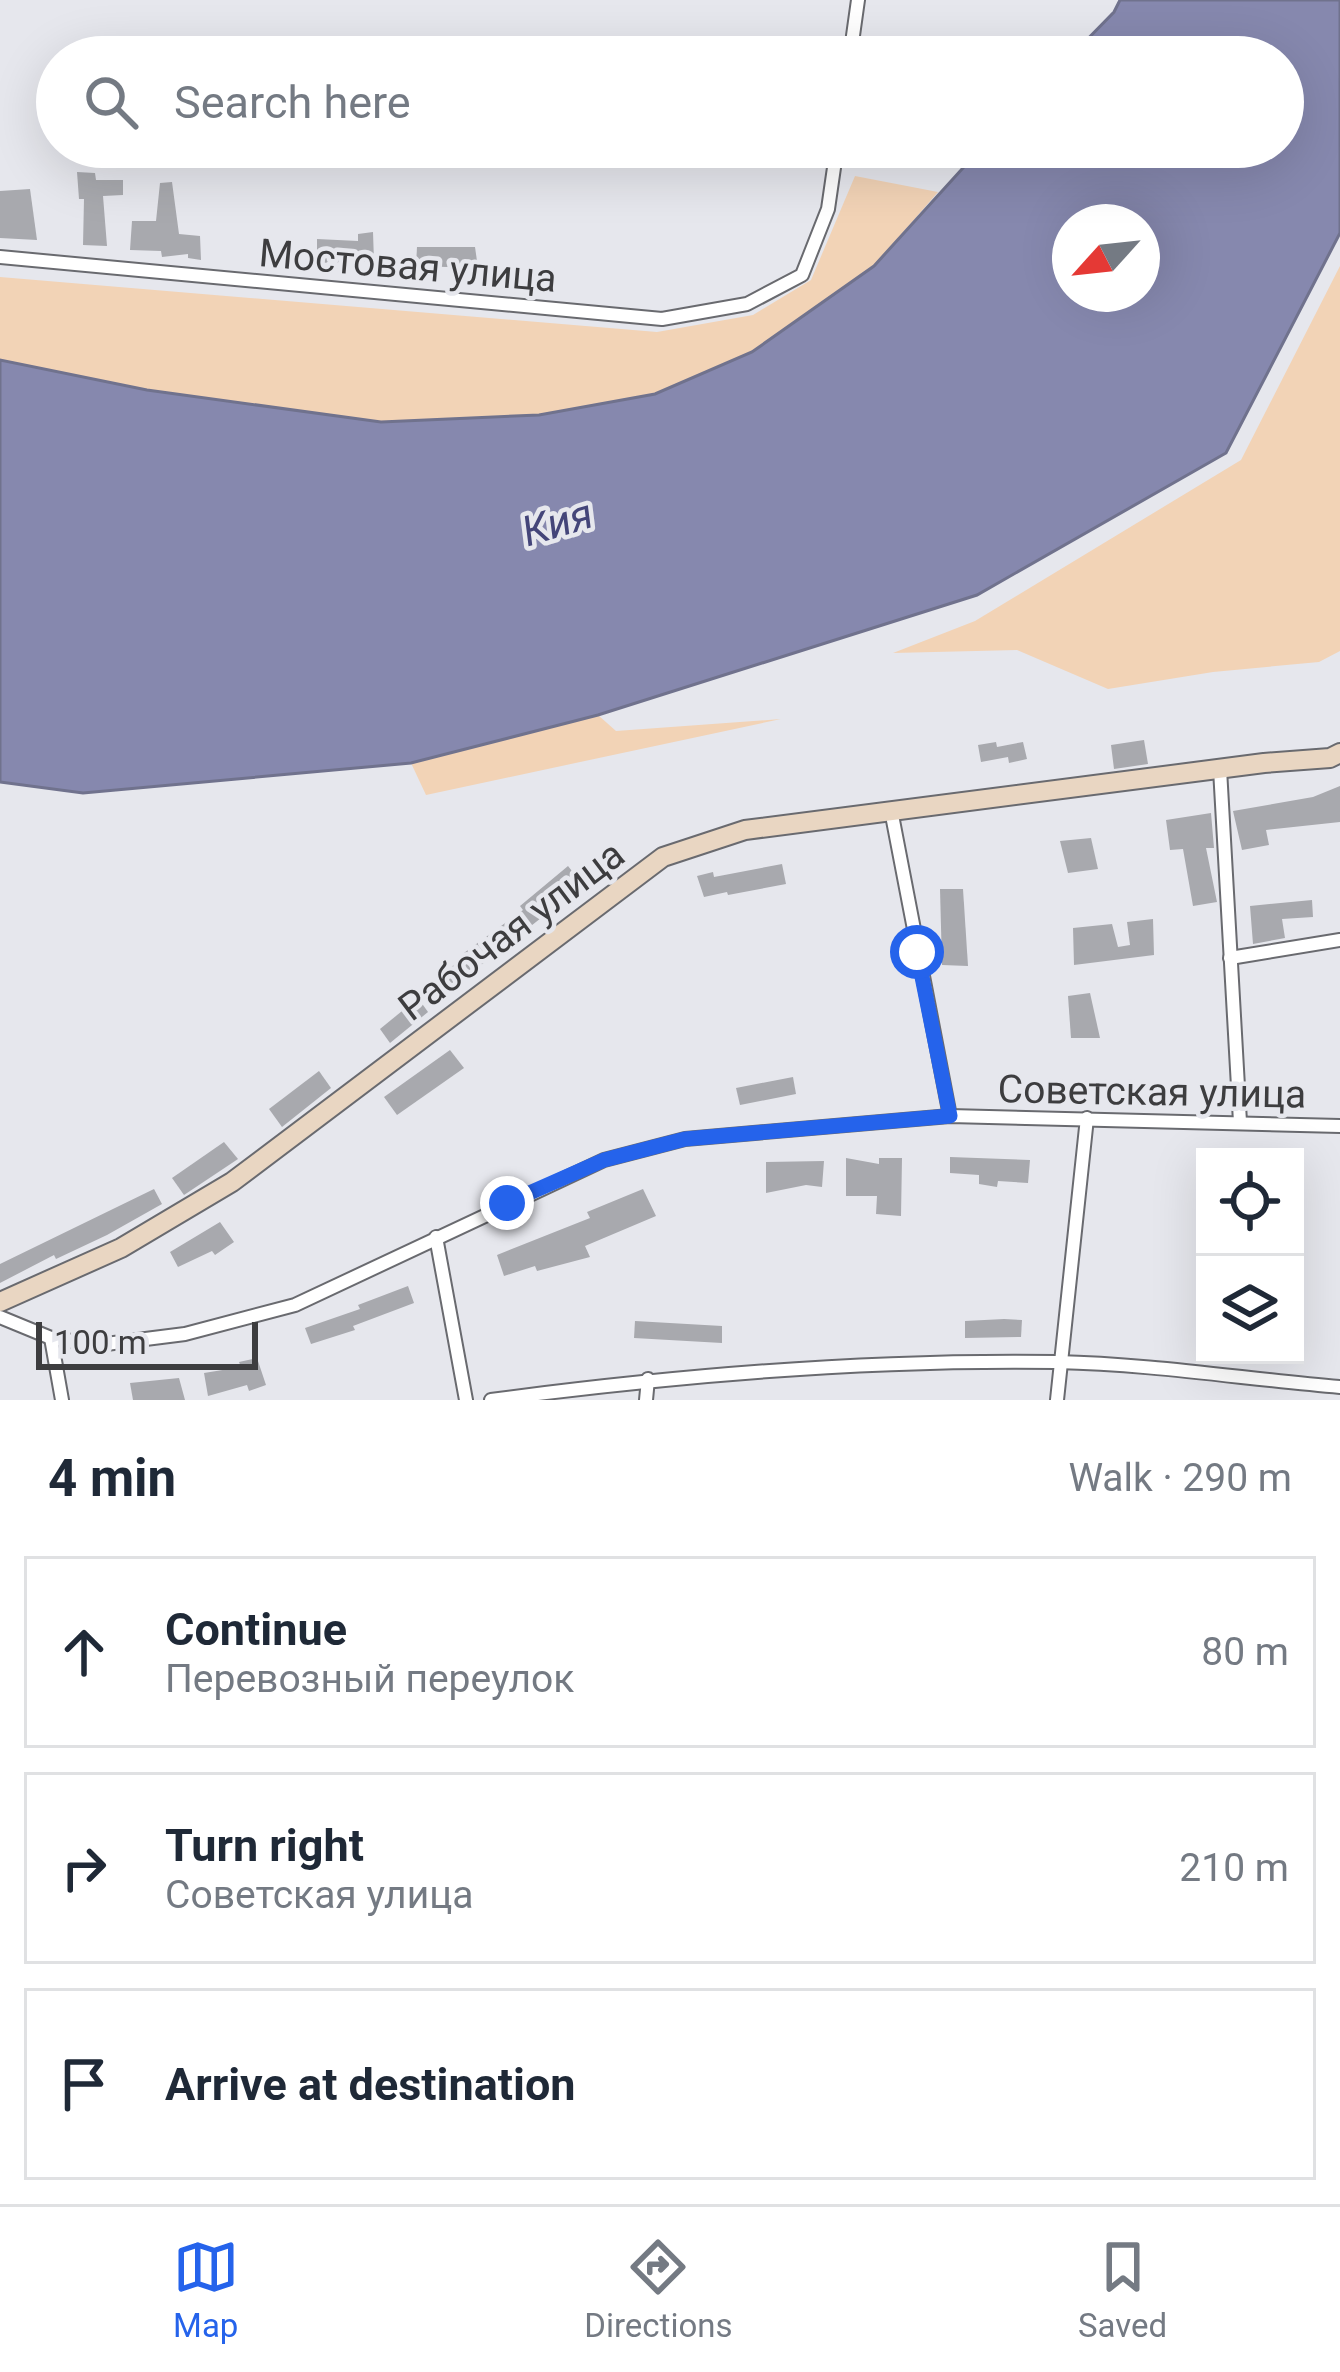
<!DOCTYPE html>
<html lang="en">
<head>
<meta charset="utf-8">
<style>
  :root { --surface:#fff; --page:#f6f6f7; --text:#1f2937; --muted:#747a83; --line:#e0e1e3; --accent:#2563eb }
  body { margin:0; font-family:Roboto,sans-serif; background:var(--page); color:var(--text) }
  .controls { position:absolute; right:36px; bottom:36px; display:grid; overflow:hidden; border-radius:0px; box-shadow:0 12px 48px #0002 }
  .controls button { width:108px; height:108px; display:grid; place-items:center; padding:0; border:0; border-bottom:3px solid var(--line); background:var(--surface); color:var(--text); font:60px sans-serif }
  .compass { position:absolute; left:1052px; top:204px; width:108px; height:108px; border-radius:50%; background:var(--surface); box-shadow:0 12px 48px #0002; rotate:243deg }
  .scale { position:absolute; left:36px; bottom:30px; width:222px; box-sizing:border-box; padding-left:12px; border:6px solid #3d3d3f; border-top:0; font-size:33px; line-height:42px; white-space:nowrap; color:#3d3d3f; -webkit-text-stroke:9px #e6e7ed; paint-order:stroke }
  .stop { position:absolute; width:36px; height:36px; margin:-27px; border:9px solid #2563eb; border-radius:50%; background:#fff }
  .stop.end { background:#2563eb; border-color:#fff; box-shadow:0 3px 12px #0008 }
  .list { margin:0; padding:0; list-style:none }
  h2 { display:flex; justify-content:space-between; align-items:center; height:156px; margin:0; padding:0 48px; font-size:51px }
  h2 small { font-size:39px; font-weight:400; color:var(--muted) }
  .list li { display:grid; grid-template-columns:78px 1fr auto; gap:36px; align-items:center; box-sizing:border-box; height:192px; margin:0 24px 24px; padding:0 24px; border:3px solid var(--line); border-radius:0px }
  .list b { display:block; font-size:45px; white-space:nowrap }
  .list p { margin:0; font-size:39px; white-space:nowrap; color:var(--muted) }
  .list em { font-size:39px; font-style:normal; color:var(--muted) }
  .icon { flex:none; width:66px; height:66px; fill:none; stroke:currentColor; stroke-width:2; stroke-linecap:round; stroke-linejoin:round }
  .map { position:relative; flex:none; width:1340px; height:1400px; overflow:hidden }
  .search { position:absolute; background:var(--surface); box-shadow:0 12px 48px #0002; left:36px; right:36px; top:36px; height:132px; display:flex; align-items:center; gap:30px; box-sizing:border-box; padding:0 42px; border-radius:66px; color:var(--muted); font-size:45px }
  .sheet { height:804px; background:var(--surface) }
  nav { display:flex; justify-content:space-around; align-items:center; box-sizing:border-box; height:168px; border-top:3px solid var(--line); background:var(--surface); font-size:33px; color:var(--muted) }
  nav a { display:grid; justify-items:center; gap:6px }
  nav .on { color:var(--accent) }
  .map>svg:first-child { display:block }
  .green { fill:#f2d3b6 }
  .water { fill:#8688ae; stroke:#70728d; stroke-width:3; fill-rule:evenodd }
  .building { fill:#a8a9ae }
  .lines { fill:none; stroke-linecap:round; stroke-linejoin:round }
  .minor-casing { stroke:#696a6f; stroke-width:16 }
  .secondary-casing { stroke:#696a6f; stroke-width:22 }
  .minor { stroke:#fff; stroke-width:12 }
  .secondary { stroke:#e9d6c2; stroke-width:18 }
  .route { stroke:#2563eb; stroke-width:15 }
  .labels { text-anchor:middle; stroke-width:9; stroke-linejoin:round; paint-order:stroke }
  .street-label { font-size:39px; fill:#3d3d3f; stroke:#e6e7ed }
  .water-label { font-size:42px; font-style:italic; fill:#444579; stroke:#e6e7ed }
</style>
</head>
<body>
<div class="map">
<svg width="1340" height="1400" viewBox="0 0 1340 1400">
  <rect width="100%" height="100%" fill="#e6e7ed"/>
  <g class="green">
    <path d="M855,176L938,192L874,266L752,352L655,394L539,415L381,422L147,390L0,360V277L657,332L753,315L811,280Z"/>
    <path d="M1340,266V651L1319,662L1213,672L1108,689L1017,650L893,653L975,621L1241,460Z"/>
    <path d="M598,715L616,731L781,719L426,795L411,763Z"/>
  </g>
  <path class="water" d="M1120,0H1340V233L1226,453L977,595L598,715L411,763L83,793L0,782V360L147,390L381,422L539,415L655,394L752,352L874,266L982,147H1283V57H1070L1114,12ZM1070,222H1142V294H1070Z"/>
  <g class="building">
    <path d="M77,172L95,173L96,180H123V195L103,196L107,246L83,245L84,199H79Z"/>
    <path d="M172,182L179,234L200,236L201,260L188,258V254L162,257L161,251L130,250L132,221H156L160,183Z"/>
    <path d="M30,189L37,240L0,238V191Z"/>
    <path d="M373,232L374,261L317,263V239L358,241V234Z"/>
    <path d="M417,247H475L478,268L416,266Z"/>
    <path d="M1144,740L1148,764L1114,769L1111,745Z"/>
    <path d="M996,742L997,747L1023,742L1027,759L1009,763L1008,757L981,762L978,745Z"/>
    <path d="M1340,786V822L1266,830L1269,845L1242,850L1233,811L1313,797Z"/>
    <path d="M1211,813L1214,848H1206L1217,902L1193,906L1183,849L1170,850L1166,820Z"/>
    <path d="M1091,838L1098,869L1068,873L1060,841Z"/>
    <path d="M782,864L786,884L728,895L727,892L704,897L697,876L713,872L714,877Z"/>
    <path d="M568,866L583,885L448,991L437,978L459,961L457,958L523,910L520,906Z"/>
    <path d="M940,889H963L968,966L942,965Z"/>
    <path d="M1312,900L1313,917L1282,919L1285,938L1253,944L1250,906Z"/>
    <path d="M1153,919L1154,955L1074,965L1073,928L1112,924L1118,947L1130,945L1127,922Z"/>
    <path d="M1090,993L1100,1038H1071L1068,996Z"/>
    <path d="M418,998L428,1012L390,1043L380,1029Z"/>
    <path d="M450,1050L464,1068L397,1115L384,1097Z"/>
    <path d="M319,1071L331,1088L282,1127L269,1109Z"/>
    <path d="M793,1077L796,1094L740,1105L736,1088Z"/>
    <path d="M224,1142L238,1159L184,1195L172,1178Z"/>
    <path d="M950,1157L1030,1160L1028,1183L998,1181L997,1187L979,1184V1175L950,1173Z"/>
    <path d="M846,1158L879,1164V1158H902L901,1216L876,1214L877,1196H846Z"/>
    <path d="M824,1161L822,1187L806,1185L766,1193V1162Z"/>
    <path d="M154,1189L162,1204L107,1235L56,1259L54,1255L0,1283V1264Z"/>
    <path d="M643,1189L656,1216L585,1246L590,1257L537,1271L535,1266L504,1276L497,1255L590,1218L587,1212Z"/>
    <path d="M220,1222L234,1242L215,1255L212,1251L178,1267L170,1252Z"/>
    <path d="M408,1286L414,1303L353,1326L355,1330L311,1344L305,1328L360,1309L358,1305Z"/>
    <path d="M1004,1319L1022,1320L1021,1337L965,1338V1321Z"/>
    <path d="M635,1321L722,1326V1343L634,1338Z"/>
    <path d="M257,1358L266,1385L249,1391L247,1385L208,1396L204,1373L241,1367L239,1362Z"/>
    <path d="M179,1378L185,1400H133L130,1383Z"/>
  </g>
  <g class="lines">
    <g class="minor-casing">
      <g id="minor">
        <path d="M850,57L858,0"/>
        <path d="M0,257L662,319L747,304L802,275L828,209L837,147"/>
        <path d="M1220,769L1240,1122"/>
        <path d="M891,810L950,1116"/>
        <path d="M1230,958L1340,940"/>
        <path d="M436,1237L466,1400"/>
        <path d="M0,1317L51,1338L98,1345L185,1334L295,1305L604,1160L685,1139L950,1116L1340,1126"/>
        <path d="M51,1338L62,1400"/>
        <path d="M491,1400C679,1375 867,1359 1057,1362C1151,1364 1246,1379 1340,1387"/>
        <path d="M646,1400L648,1379"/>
        <path d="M1057,1400L1087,1118"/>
      </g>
    </g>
    <g class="secondary-casing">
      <path id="secondary" d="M0,1302L121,1248L232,1182L663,857L745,830L1264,763L1330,758L1340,753"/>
    </g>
    <use href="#minor" class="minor"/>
    <use href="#secondary" class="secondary"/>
  </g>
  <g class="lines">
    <path class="route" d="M507,1203L604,1160L685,1139L950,1116L917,952"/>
  </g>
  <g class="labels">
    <g class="street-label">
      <text transform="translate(408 265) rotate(5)" y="14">Мостовая улица</text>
      <text transform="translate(511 930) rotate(-37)" y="14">Рабочая улица</text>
      <text transform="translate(1152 1091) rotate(1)" y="14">Советская улица</text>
    </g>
    <g class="water-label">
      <text transform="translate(557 522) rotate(-17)" y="15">Кия</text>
    </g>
  </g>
</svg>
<div class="controls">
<button><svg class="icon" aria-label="locate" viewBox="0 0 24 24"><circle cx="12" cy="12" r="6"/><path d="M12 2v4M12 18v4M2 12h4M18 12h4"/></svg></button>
<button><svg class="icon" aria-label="layers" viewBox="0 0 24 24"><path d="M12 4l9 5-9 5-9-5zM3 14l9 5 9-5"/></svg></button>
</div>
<svg class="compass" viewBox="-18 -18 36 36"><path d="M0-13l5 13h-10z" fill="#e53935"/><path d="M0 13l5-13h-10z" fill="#747a83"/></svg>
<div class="scale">100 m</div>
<div class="stop" style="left:917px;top:952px"></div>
<div class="stop end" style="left:507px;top:1203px"></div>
<div class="search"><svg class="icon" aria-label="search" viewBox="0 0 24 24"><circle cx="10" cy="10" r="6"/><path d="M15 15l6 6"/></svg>Search here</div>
</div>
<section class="sheet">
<h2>4 min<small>Walk · 290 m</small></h2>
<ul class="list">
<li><svg class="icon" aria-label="ahead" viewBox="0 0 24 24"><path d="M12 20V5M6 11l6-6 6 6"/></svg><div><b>Continue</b><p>Перевозный переулок</p></div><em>80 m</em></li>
<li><svg class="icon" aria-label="right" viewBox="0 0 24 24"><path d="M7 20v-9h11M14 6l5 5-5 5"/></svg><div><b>Turn right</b><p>Советская улица</p></div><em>210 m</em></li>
<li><svg class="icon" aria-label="arrive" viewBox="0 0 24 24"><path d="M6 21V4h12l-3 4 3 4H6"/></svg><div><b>Arrive at destination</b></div></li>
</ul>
</section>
<nav>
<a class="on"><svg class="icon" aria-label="map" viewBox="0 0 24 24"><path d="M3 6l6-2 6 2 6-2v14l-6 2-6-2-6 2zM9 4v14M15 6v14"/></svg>Map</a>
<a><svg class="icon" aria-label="directions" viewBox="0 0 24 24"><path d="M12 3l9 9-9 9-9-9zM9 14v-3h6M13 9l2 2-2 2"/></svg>Directions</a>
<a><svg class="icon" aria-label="saved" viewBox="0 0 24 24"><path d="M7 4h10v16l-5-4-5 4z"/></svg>Saved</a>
</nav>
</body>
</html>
